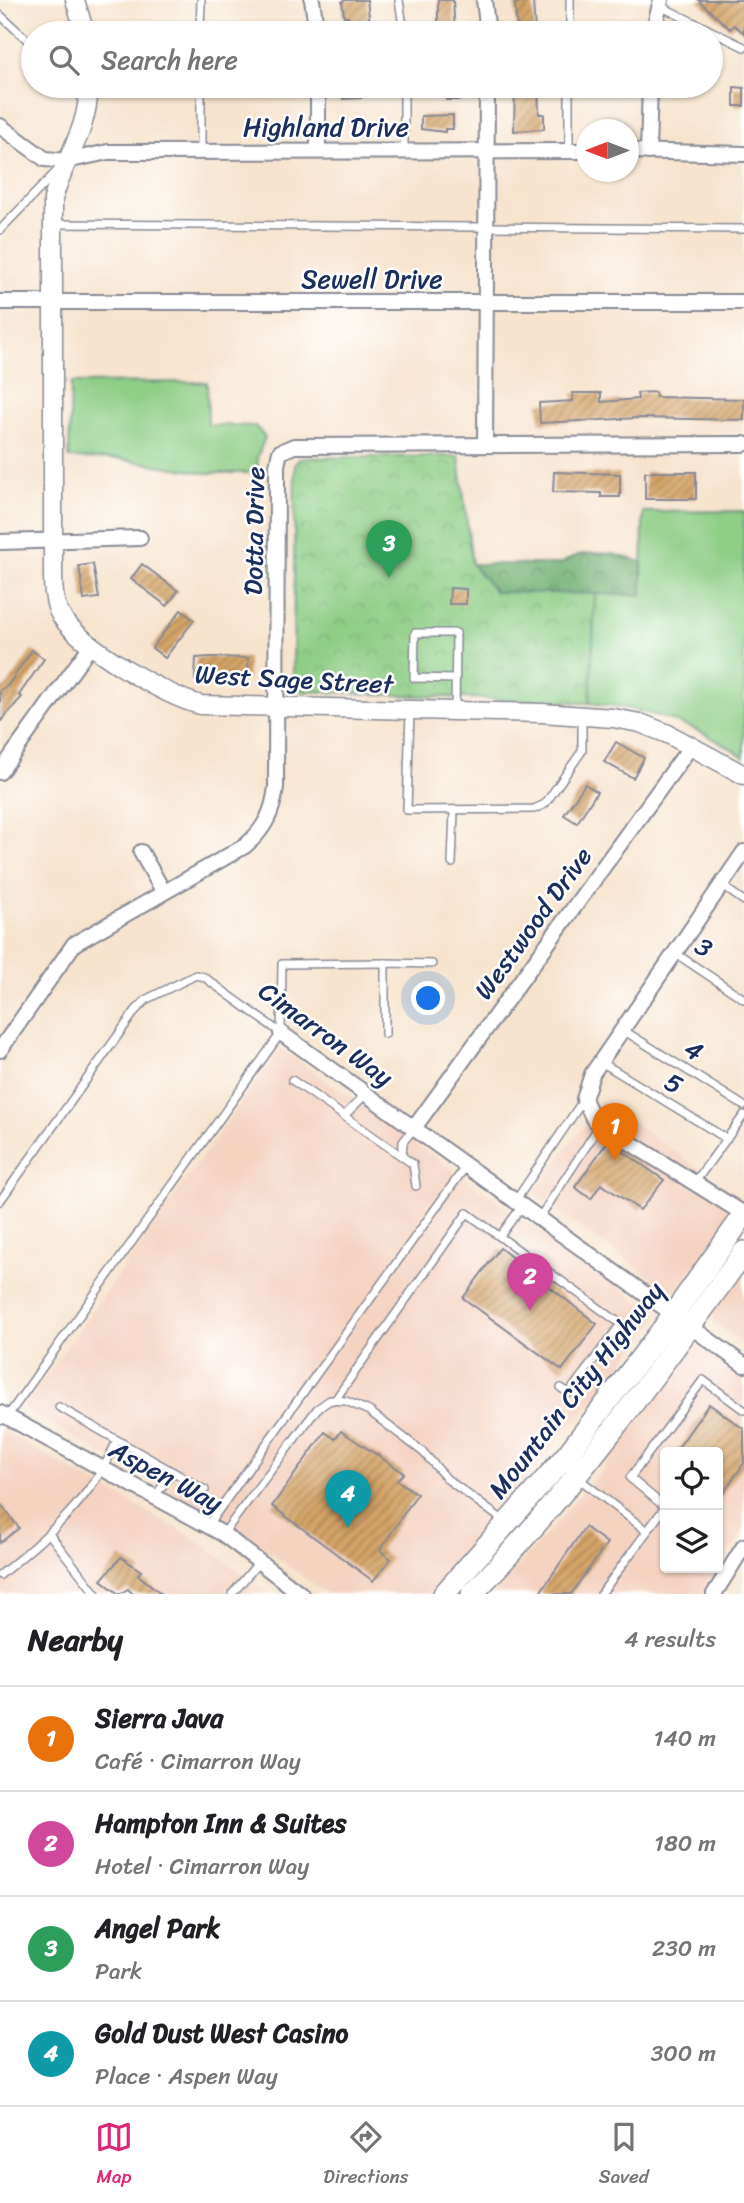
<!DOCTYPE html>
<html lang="en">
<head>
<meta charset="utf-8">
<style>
  :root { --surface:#fff; --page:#f2f2f2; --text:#202124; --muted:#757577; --line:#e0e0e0; --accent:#db2777 }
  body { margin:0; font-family:Sriracha,sans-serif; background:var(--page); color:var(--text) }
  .controls { position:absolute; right:21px; bottom:21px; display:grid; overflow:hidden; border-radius:7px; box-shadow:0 2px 5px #0004 }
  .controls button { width:63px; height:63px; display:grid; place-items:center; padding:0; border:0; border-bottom:2px solid var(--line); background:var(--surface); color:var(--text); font:35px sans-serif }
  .compass { position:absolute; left:576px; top:119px; width:63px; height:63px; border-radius:50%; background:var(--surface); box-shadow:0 2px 5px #0004; rotate:270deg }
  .you { position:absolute; left:429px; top:999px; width:24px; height:24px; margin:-18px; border:5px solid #fff; border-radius:50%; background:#1a73e8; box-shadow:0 0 0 10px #1a73e833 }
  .badge { display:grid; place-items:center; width:46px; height:46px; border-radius:50%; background:var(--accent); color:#fff; font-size:23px; font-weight:700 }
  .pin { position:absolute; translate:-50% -58px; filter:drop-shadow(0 2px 4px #0008) }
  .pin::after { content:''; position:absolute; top:37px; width:24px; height:21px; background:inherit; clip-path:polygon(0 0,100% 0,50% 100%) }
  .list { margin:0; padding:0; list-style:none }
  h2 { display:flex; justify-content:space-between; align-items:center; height:91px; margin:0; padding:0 28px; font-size:30px }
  h2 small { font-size:23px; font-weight:400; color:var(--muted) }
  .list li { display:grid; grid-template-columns:46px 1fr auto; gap:21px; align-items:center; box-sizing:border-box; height:105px; padding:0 28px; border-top:2px solid var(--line) }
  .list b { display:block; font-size:26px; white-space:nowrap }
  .list p { margin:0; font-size:23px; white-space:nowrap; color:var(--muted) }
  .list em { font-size:23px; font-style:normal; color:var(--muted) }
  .icon { flex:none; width:38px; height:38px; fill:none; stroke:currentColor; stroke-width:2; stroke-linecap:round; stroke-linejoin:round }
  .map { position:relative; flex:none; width:744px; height:1594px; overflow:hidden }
  .search { position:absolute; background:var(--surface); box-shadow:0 2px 5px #0004; left:21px; right:21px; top:21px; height:77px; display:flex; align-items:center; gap:18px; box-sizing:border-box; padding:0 24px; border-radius:38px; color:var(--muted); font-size:26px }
  .sheet { height:511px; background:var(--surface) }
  nav { display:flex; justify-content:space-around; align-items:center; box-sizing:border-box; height:98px; border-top:2px solid var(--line); background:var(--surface); font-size:19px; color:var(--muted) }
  nav a { display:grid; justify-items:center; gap:4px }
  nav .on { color:var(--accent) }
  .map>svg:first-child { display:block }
  .built { fill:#f4d3c1; fill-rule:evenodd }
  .grass { fill:#8ece85; stroke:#547e72; stroke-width:2 }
  .forest { fill:url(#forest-crowns); stroke:#467068; stroke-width:2 }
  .park { fill:url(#park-crowns); stroke:#547e72; stroke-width:2 }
  .building { fill:url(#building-hatch) }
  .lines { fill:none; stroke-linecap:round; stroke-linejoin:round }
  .service-casing { stroke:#888a96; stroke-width:10 }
  .minor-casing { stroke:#888a96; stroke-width:18 }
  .tertiary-casing { stroke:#888a96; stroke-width:21 }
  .primary-casing { stroke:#888a96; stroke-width:24 }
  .service { stroke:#fff; stroke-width:7 }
  .minor { stroke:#fff; stroke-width:14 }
  .tertiary { stroke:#fff; stroke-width:18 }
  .primary { stroke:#fff; stroke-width:21 }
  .labels { text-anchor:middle; stroke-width:5; stroke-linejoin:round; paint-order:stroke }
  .street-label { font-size:26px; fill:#1b2f5e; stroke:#fff }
</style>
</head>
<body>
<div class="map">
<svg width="744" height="1594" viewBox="0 0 744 1594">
  <defs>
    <pattern id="forest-crowns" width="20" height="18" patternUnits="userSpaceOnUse" patternTransform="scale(1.75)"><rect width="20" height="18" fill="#72b172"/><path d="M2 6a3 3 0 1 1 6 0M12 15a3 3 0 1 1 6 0" fill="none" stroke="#5d9061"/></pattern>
    <pattern id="park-crowns" width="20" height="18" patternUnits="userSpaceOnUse" patternTransform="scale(1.75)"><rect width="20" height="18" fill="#8ece85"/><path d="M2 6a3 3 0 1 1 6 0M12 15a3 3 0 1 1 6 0" fill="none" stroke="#7ab175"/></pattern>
    <pattern id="building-hatch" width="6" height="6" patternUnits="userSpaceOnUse" patternTransform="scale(1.75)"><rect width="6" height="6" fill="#d5a468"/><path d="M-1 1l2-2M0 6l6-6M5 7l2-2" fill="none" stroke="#ac8659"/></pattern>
  </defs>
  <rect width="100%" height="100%" fill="#fff"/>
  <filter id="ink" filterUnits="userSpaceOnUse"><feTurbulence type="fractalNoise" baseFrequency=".0143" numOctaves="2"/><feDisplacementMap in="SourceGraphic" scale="14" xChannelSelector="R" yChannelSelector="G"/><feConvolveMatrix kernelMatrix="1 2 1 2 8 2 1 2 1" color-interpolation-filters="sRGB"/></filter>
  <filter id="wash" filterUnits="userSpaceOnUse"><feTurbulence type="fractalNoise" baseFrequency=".00686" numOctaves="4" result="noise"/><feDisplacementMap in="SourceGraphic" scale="28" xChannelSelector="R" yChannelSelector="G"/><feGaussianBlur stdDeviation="1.57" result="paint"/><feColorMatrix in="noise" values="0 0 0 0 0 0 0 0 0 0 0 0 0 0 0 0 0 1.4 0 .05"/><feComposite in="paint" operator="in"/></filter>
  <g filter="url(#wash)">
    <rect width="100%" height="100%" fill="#f6e4ce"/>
    <g class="built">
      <path d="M280,1048L560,1245L653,1312L657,1319L614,1375L430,1594H327L248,1536L23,1408Z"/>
      <path d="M603,1101L744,1200L678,1290L671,1292L533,1193Z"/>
      <path d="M744,1266V1343L714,1323L712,1310Z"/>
      <path d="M696,1343L744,1377V1530L702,1594H494L603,1469L631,1417L683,1347ZM665,1452H718V1568H665Z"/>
      <path d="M0,1430L189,1535L270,1594H0Z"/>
    </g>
    <g class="grass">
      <path d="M207,382L208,425L255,426L265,437L257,458L259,473H205L121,459L69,458L71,383Z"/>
      <path d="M744,511V757C698,725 645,708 590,703L595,594L642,595L643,512Z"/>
    </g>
    <path class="forest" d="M591,553L613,554L642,562V595L495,592L472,564H560L578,555Z"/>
    <path class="park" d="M459,456L472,564L495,592L595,594L590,703L301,691L293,684L295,464L300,458Z"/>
    <g id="blocks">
      <g class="building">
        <path d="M345,0H367L370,25L349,28L348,17H344L342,2Z"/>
        <path d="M438,0H453L455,32L438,33Z"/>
        <path d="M698,0H744V33L734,25L730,29Z"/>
        <path d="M533,1L535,30L517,31L515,3Z"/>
        <path d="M343,86H361V98L343,99Z"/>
        <rect x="446" y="86" width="15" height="14"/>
        <path d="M515,86H538L539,114H544V129L514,131Z"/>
        <path d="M734,87L744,88V106H734Z"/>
        <path d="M453,115V129H445V132L421,129V116Z"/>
        <path d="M655,392L656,397L744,399V420L639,418L540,423L539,403L573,401V393H601V402L638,399L637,393Z"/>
        <path d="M554,472L620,474V497H601V493L553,492Z"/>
        <rect x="645" y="472" width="51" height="27"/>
        <path d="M93,564L99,598L84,600L79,566Z"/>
        <path d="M142,564L178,591L167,606L131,579Z"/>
        <path d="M450,588L466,589V604H449Z"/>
        <path d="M181,610L194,620L165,658L152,648Z"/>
        <path d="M32,650L44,659L19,695L22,697L0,722V690L8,685Z"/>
        <path d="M210,657L248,658V681L195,680L196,658Z"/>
        <path d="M616,742L644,758L633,778L604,762Z"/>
        <path d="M585,784L597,792L577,823L564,815Z"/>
        <path d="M608,1141L664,1180L640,1210L601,1184L591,1199L575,1187Z"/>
        <path d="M500,1248L597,1324L562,1370L463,1298Z"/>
        <path d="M709,1404L744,1429V1463L718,1501V1452H675Z"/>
        <path d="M341,1431L404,1473L397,1480L417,1494L380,1550L391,1559L373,1581L272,1506L325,1432L335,1439Z"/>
        <path d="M0,1503L19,1528L0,1543Z"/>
        <path d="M585,1527L607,1543L571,1594H539Z"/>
        <path d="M121,1557L141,1571L138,1575L162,1594H133L128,1589L119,1594L101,1580Z"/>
      </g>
    </g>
  </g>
  <g filter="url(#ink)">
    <use href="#blocks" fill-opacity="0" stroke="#888a96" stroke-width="2"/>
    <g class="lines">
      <g class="service-casing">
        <g id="service">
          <path d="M399,0L404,33"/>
          <path d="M660,6L744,47"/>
          <path d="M0,15L33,45"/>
          <path d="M200,33L201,0"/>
          <path d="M570,33V0"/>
          <path d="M74,86L84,101"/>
          <path d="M201,86V151"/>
          <path d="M404,86V151"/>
          <path d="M569,151V86"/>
          <path d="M55,224L744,229"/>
          <path d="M0,230L58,170"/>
          <path d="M410,711L407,810L534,809L545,804L582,751V716"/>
          <path d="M455,711L456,633H415L414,678L455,679"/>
          <path d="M452,863L454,811"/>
          <path d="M721,885L744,901"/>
          <path d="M675,953L744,999"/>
          <path d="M623,1030L744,1106"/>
          <path d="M385,1034V963L432,964"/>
          <path d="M601,1062L727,1139"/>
          <path d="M292,1080L413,1164L416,1186"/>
          <path d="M344,1116L366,1094"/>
          <path d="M402,1156L403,1142L414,1128"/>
          <path d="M695,1182L744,1115"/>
          <path d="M516,1200L584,1099"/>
          <path d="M0,1201L136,1010L147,999L196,975L204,977L281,1033"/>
          <path d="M540,1217L600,1125"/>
          <path d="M500,1236L522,1206"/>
          <path d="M335,1400L467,1213L621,1324L569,1393L561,1388"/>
          <path d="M59,1407L205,1490"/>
          <path d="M0,1421L7,1417L281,1033L282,964L385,963"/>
          <path d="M578,1478L647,1531"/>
          <path d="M155,1496L173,1472"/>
          <path d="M208,1525L466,1166"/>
          <path d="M223,1534L317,1409L330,1400L346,1401L369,1411L423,1452L447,1479L504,1521"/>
          <path d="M50,1535L96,1594"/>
          <path d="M0,1575C48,1536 93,1498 117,1440"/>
          <path d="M232,1594L259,1562"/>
          <path d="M601,1594L665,1507L630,1478L703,1380L744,1410"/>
        </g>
      </g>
      <g class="minor-casing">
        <g id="minor">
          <path d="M312,0L317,33"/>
          <path d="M484,0L488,33"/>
          <path d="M653,33L661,0"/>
          <path d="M318,86V151"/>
          <path d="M0,126L45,159L66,161L108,152L586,151"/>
          <path d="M628,151L744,154"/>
          <path d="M648,152L650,86"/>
          <path d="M0,302H744"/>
          <path d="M485,445L487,86"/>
          <path d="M0,542L140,538"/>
          <path d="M0,772L92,644"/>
          <path d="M141,852L163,891"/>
          <path d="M744,852L592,1074L584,1099L594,1120L744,1214"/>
          <path d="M281,1033L744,1365"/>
          <path d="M0,1050L74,944L245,846C265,829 273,812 276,787L277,465L280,452L294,446L744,444"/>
          <path d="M414,1128L691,746"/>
          <path d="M0,1413L223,1534L301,1594"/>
          <path d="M714,1594L744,1546"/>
        </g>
      </g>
      <g class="tertiary-casing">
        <g id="tertiary">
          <path d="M75,0L85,33"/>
          <path d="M89,86C87,135 65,155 53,199V563C53,579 52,601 61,616C82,647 165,696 201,705L542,713L613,718L640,723L668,734L744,775"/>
        </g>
      </g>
      <g class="primary-casing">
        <g id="primary">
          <path d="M444,1594L566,1456L662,1330L744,1215"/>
          <path d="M472,1594C573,1490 659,1370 744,1252"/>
        </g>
      </g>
      <use href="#service" class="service"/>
      <use href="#minor" class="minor"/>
      <use href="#tertiary" class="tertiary"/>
      <use href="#primary" class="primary"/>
    </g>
  </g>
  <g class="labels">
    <g class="street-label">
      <text x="326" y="136">Highland Drive</text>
      <text x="372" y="288">Sewell Drive</text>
      <text transform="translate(254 531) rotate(-89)" y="9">Dotta Drive</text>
      <text transform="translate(294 679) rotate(3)" y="9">West Sage Street</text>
      <text transform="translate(533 923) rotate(-54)" y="9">Westwood Drive</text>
      <text transform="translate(704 947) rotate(34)" y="9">3</text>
      <text transform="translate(326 1034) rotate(36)" y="9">Cimarron Way</text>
      <text transform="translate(694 1050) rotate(32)" y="9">4</text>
      <text transform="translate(674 1083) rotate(31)" y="9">5</text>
      <text transform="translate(576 1390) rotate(-52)" y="9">Mountain City Highway</text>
      <text transform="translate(166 1476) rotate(28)" y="9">Aspen Way</text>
    </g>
  </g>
</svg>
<div class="controls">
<button><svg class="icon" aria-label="locate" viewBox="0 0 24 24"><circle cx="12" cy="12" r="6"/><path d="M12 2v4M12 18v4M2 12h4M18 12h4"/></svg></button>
<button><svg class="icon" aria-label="layers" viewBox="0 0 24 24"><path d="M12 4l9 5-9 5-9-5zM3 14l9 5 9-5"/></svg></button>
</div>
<svg class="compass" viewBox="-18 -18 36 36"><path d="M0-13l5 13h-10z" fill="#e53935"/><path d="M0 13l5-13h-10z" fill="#757577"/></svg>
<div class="you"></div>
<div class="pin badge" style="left:615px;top:1161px;background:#e8710a">1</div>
<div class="pin badge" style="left:530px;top:1311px;background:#d1479c">2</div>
<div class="pin badge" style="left:389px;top:578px;background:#2e9e5b">3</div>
<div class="pin badge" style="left:348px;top:1528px;background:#0f9aa8">4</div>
<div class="search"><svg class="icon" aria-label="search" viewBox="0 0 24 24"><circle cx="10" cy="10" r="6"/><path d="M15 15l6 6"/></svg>Search here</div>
</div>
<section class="sheet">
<h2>Nearby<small>4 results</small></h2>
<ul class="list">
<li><span class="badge" style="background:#e8710a">1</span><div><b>Sierra Java</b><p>Café · Cimarron Way</p></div><em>140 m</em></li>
<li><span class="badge" style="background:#d1479c">2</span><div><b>Hampton Inn &amp; Suites</b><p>Hotel · Cimarron Way</p></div><em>180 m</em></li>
<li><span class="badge" style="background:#2e9e5b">3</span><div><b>Angel Park</b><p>Park</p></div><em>230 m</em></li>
<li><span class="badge" style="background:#0f9aa8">4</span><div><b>Gold Dust West Casino</b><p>Place · Aspen Way</p></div><em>300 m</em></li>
</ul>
</section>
<nav>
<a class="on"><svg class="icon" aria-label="map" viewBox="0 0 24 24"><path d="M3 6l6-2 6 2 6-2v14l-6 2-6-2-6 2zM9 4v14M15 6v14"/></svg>Map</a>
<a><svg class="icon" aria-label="directions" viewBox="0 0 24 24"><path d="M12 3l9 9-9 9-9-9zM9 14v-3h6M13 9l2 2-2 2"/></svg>Directions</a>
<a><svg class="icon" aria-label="saved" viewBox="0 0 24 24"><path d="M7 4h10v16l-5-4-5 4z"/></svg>Saved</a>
</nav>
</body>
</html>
